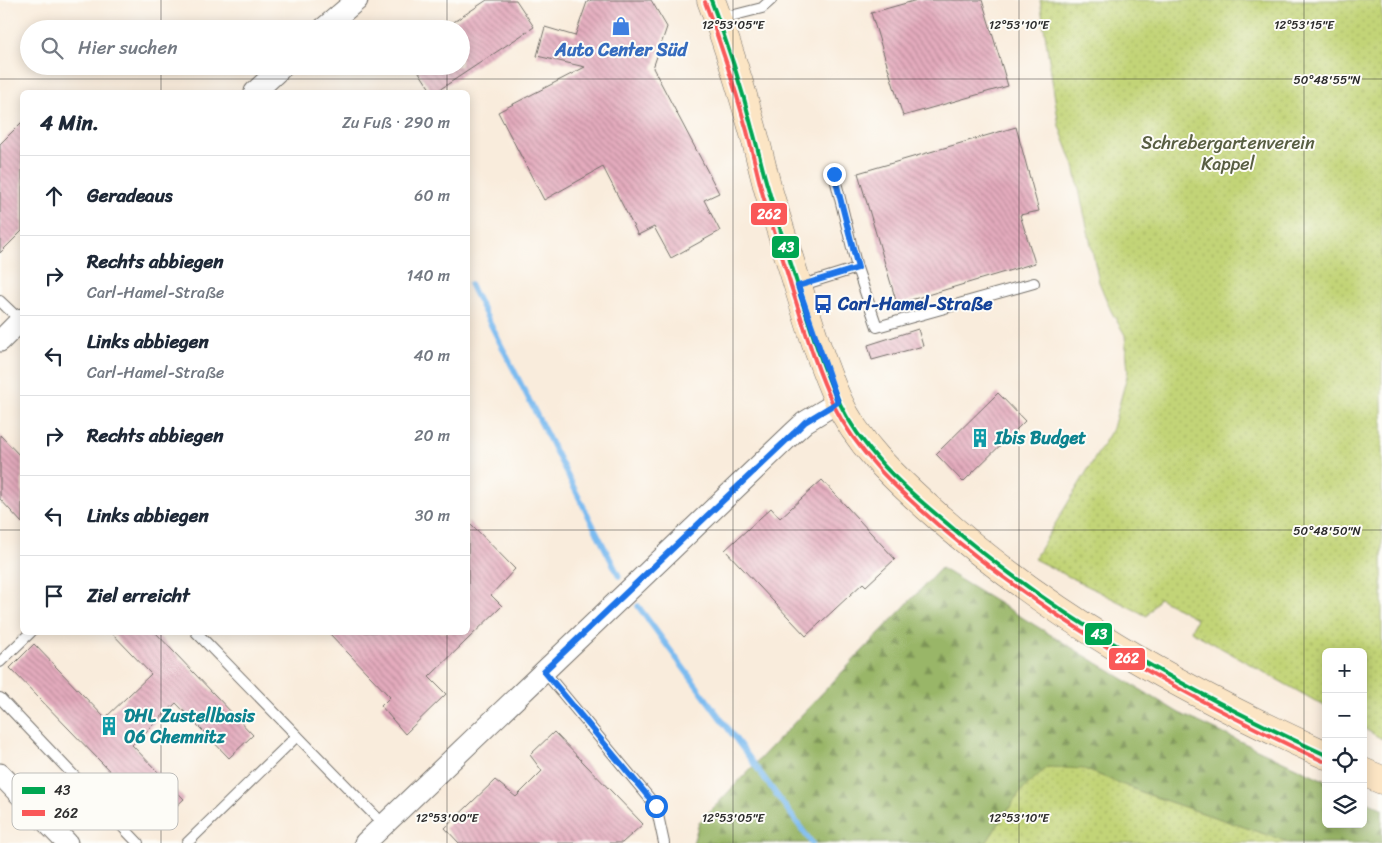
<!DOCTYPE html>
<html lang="de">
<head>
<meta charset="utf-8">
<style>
  :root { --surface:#fff; --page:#f6f6f7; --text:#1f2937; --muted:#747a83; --line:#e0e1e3 }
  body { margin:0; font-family:Sriracha,sans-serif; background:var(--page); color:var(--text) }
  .controls { position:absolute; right:15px; bottom:15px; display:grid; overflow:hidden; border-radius:8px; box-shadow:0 2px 12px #0003 }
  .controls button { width:45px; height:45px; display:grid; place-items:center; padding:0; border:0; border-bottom:1px solid var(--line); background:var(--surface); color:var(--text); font:25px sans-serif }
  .stop { position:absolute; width:15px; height:15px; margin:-11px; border:4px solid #1a73e8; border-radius:50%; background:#fff }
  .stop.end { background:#1a73e8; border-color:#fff; box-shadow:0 1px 5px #0008 }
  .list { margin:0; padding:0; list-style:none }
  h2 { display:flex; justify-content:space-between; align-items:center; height:65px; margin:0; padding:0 20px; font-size:21px }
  h2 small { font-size:16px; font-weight:400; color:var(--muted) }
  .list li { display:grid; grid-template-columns:32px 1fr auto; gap:15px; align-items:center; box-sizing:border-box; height:80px; padding:0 20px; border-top:1px solid var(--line) }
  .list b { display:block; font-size:19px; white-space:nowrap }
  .list p { margin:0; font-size:16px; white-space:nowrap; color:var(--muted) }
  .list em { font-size:16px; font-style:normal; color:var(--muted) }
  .icon { flex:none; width:28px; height:28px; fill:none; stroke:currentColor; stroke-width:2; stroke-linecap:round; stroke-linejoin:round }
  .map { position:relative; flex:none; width:1382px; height:843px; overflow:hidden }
  .search { position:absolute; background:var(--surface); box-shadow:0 2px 12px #0003; left:20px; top:20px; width:450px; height:55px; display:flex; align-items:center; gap:12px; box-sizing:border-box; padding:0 18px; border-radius:28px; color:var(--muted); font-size:19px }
  .panel { position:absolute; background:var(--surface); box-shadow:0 2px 12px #0003; left:20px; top:90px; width:450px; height:545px; border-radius:8px }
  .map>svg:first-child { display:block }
  .forest { fill:url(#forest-firs); stroke:#62704a }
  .park { fill:url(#park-dots); stroke:#768051 }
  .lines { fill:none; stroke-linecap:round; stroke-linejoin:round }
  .stream { stroke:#7cbbf0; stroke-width:5.5 }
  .building { fill:url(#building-back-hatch) }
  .lane-casing { stroke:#736f69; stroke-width:12 }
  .street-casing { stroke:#736f69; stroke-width:23 }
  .secondary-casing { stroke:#736f69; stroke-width:29 }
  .lane { stroke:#fff; stroke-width:10 }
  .street { stroke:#fff; stroke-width:21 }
  .secondary { stroke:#fce5c4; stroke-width:28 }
  .bus-1-casing { stroke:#fdfcf7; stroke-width:8 }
  .bus-2-casing { stroke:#fdfcf7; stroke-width:8 }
  .bus-1 { stroke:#00a651; stroke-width:4 }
  .bus-2 { stroke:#fa5858; stroke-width:4 }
  .route { stroke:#1a73e8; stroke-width:6 }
  .ticks { fill:none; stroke:#2b2b2b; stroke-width:1; stroke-opacity:0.45 }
  .labels { text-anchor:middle; stroke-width:4; stroke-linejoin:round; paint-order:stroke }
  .shop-label { font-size:18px; font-weight:bold; fill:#366cbe; stroke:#fdfcf7 }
  .park-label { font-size:18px; fill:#585e42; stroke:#fdfcf7 }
  .transit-label { font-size:18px; font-weight:bold; fill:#164399; stroke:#fdfcf7; text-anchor:start }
  .culture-label { font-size:18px; font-weight:bold; fill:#0d838f; stroke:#fdfcf7; text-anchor:start }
  .key { fill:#fdfcf7; stroke:#bebdba; stroke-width:1 }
  .key-label { font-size:14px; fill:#2b2b2b }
  .ticks-label { font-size:12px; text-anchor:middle; fill:#2b2b2b; stroke:#fdfcf7; stroke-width:4; stroke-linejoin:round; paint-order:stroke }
  .line-badge { stroke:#fdfcf7; stroke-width:2 }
  .badge-label { font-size:14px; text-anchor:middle; font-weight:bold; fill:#fff }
</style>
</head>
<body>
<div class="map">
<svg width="1382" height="843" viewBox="0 0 1382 843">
  <defs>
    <pattern id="forest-firs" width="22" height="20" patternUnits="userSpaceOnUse" patternTransform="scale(1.25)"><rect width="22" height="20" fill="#99b668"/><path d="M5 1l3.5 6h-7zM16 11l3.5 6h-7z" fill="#7d9456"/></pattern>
    <pattern id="park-dots" width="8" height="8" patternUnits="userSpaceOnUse" patternTransform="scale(1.25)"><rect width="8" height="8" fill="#c2d477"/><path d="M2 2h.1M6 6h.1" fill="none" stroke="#a7b667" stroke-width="1.8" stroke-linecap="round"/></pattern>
    <pattern id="building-back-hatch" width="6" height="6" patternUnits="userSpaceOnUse" patternTransform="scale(1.25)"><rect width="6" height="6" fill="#e4abbd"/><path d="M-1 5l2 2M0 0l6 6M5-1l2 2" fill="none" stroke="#b98b9a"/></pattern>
  </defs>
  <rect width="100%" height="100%" fill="#fdfcf7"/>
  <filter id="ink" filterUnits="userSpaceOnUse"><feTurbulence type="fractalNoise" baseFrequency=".02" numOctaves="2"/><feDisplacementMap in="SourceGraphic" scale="10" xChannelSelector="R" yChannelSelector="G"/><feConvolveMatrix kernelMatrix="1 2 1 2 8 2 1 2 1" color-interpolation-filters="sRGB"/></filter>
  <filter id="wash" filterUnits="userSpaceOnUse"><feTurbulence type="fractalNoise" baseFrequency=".0096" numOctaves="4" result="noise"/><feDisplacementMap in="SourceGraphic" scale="20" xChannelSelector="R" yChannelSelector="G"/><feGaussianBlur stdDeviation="1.12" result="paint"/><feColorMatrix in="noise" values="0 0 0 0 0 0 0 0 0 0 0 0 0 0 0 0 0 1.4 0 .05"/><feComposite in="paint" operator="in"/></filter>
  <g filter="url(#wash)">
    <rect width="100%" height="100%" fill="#f9ecdc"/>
    <path class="forest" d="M941,568L1179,713L1326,781V824H1363V799L1382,808V843H1291L1146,794L1084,769L1020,792L986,843H693L699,823Z"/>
    <g class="park">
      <path d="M1040,0H1382V739L1363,728V652H1326V707L1191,631L1196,618L1159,598L1147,616L1034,559L1113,428L1128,372L1125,335L1111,311L1099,282L1074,166L1059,126Z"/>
      <path d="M1047,767L1084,769L1146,794L1291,843H986L1020,792Z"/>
    </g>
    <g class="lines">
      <g class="stream">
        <path d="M470,284L619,576"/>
        <path d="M638,606L812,843"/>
      </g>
    </g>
    <g id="blocks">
      <g class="building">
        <path d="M487,0H516L534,27L436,92H432L415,66H461V29H443Z"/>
        <path d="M591,0H651L667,27L653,68L719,193L704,200L720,231L671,258L654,227L638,235L603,167L544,200L498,112L585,67L537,56L545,27L575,36L587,2Z"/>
        <path d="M917,0H982L1008,86L903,116L871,13Z"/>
        <path d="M22,122V231L0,253V144Z"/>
        <path d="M1016,127L1039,211L1020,215L1035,263L897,304L858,173Z"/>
        <path d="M918,329L923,346L872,360L868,345Z"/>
        <path d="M998,393L1025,421L963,482L936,454Z"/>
        <path d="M0,435L22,458V523L0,499Z"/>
        <path d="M822,480L895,559L866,586L863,583L806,636L725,550L771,508L780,518Z"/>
        <path d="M468,521L515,569L491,595L502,606L429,677L446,694L405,734L381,706L390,697L328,632H468Z"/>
        <path d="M111,632H155L253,735L229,758L176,703L132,745L184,799L159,822L10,668L34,644L105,718L151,674Z"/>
        <path d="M554,732L643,824L622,843H459L445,828L495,780L516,797L542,771L530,755Z"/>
      </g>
    </g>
  </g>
  <g filter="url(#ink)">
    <use href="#blocks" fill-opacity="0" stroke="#736f69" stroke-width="1"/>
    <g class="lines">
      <g class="lane-casing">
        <g id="lane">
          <path d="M719,19L762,8L771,0"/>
          <path d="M834,174L857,268L877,327L1034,283"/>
          <path d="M799,286L857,268"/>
          <path d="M0,301L21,321"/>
          <path d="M196,632L384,825"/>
          <path d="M0,662L31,632"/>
          <path d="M544,671L656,806L664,843"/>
          <path d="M0,698L138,843"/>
          <path d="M187,843L297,736"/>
        </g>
      </g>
      <g class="street-casing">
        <g id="street">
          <path d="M323,29L357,0"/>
          <path d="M255,92L283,66"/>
          <path d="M0,341L22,319"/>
          <path d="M0,774L67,843"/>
          <path d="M365,843L793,433L805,422L838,402"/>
        </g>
      </g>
      <g class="secondary-casing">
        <g id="secondary">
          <path d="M711,0C725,37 737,75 748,113C756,138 761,164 768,189C777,220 787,251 797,283C809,322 821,363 838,400C857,443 893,476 927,507C1045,614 1181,690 1326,755"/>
          <path d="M1363,772L1382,780"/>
        </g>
      </g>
      <use href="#lane" class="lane"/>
      <use href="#street" class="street"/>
      <use href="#secondary" class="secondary"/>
      <g class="bus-1-casing">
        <path id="bus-1" d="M711,0C727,42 741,85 752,128C758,148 762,169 768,188C777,220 787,251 797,283C809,322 820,362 838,400C861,449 902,486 943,520C1059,620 1187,691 1326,755"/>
      </g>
      <g class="bus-2-casing">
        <path id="bus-2" d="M705,2C721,44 735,88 747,131C752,151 757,172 762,192C771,223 782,255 791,286C804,326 815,366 833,404C857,453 898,490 938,525C1055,625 1184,696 1323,761"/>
      </g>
      <use href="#bus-1" class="bus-1"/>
      <use href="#bus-2" class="bus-2"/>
    </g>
  </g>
  <g class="lines" filter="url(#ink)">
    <path class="route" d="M656,806L544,671L794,433L805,422L838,402L798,286L858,268L834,174"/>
  </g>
  <path class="ticks" d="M161,0V29M447,0V29M733,0V843M1019,0V843M1304,0V843M161,66V92M447,66V92M0,79H1382M0,530H22M468,530H1382M161,632V843M447,632V843"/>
  <defs>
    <g id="shop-bare" transform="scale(1.5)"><path d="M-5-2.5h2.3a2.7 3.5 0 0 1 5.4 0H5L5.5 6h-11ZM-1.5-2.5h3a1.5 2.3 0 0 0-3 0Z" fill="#3f7fe0" stroke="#fdfcf7" stroke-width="2.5" paint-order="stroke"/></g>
    <g id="bus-bare" transform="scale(1.5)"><path d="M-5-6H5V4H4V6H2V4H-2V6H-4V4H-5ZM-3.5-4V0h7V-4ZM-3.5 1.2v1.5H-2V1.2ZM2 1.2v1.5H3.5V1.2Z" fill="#1a4fb4" stroke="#fdfcf7" stroke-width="2.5" paint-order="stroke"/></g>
    <g id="building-bare" transform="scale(1.5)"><path d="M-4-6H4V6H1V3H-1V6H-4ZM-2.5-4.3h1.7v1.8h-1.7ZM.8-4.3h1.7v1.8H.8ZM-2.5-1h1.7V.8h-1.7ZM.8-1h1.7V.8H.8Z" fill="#0f9aa8" stroke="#fdfcf7" stroke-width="2.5" paint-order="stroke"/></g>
  </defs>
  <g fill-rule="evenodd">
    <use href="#shop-bare" x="621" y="26"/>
    <use href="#bus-bare" x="823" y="304"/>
    <use href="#building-bare" x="980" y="438"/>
    <use href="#building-bare" x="109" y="726"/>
  </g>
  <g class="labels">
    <g class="shop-label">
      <text x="621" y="56">Auto Center Süd</text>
    </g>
    <g class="park-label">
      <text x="1228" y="149">Schrebergartenverein<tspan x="1228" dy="21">Kappel</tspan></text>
    </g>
    <g class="transit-label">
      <text x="838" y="310">Carl-Hamel-Straße</text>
    </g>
    <g class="culture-label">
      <text x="995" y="444">Ibis Budget</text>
      <text x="124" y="722">DHL Zustellbasis<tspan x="124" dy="21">06 Chemnitz</tspan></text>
    </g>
  </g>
  <rect x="12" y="773" width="166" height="57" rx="8" class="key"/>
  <rect x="22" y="787" width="23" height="7" fill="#00a651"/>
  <rect x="22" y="810" width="23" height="6" fill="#fa5858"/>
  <g class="key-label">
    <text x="54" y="795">43</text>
    <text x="54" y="818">262</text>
  </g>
  <g class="ticks-label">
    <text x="733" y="29">12°53'05"E</text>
    <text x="1019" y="29">12°53'10"E</text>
    <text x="1304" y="29">12°53'15"E</text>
    <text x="1327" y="84">50°48'55"N</text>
    <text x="1327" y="535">50°48'50"N</text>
    <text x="447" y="822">12°53'00"E</text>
    <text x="733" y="822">12°53'05"E</text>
    <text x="1019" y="822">12°53'10"E</text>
  </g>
  <g class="line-badge">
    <rect x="750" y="202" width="38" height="24" rx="5" fill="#fa5858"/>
    <rect x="771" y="235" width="29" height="24" rx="5" fill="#00a651"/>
    <rect x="1084" y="622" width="29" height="24" rx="5" fill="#00a651"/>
    <rect x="1108" y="647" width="38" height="24" rx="5" fill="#fa5858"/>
  </g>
  <g class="badge-label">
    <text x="769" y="219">262</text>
    <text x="786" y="252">43</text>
    <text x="1099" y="639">43</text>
    <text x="1127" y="663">262</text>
  </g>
</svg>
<div class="controls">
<button>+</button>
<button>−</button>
<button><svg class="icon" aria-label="locate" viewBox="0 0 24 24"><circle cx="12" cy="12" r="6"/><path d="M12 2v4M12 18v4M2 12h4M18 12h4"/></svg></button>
<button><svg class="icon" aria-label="layers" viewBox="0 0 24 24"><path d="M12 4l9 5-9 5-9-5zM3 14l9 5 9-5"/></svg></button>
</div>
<div class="stop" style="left:656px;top:806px"></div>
<div class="stop end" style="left:834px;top:174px"></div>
<div class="search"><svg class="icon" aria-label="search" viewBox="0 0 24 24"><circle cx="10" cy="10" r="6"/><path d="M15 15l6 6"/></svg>Hier suchen</div>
<section class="panel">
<h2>4 Min.<small>Zu Fuß · 290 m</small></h2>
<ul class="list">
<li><svg class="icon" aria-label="ahead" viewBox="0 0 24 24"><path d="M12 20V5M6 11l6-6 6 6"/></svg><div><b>Geradeaus</b></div><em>60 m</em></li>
<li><svg class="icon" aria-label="right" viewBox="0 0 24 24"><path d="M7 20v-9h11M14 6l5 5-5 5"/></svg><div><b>Rechts abbiegen</b><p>Carl-Hamel-Straße</p></div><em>140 m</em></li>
<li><svg class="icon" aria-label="left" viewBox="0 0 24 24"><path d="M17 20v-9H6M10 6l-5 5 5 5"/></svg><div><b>Links abbiegen</b><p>Carl-Hamel-Straße</p></div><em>40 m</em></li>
<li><svg class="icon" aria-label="right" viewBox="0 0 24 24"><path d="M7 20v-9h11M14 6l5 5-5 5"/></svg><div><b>Rechts abbiegen</b></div><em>20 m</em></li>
<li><svg class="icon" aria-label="left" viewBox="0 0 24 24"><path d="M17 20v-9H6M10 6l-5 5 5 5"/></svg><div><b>Links abbiegen</b></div><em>30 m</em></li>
<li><svg class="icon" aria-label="arrive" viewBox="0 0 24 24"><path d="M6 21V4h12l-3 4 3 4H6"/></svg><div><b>Ziel erreicht</b></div></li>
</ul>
</section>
</div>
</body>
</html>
